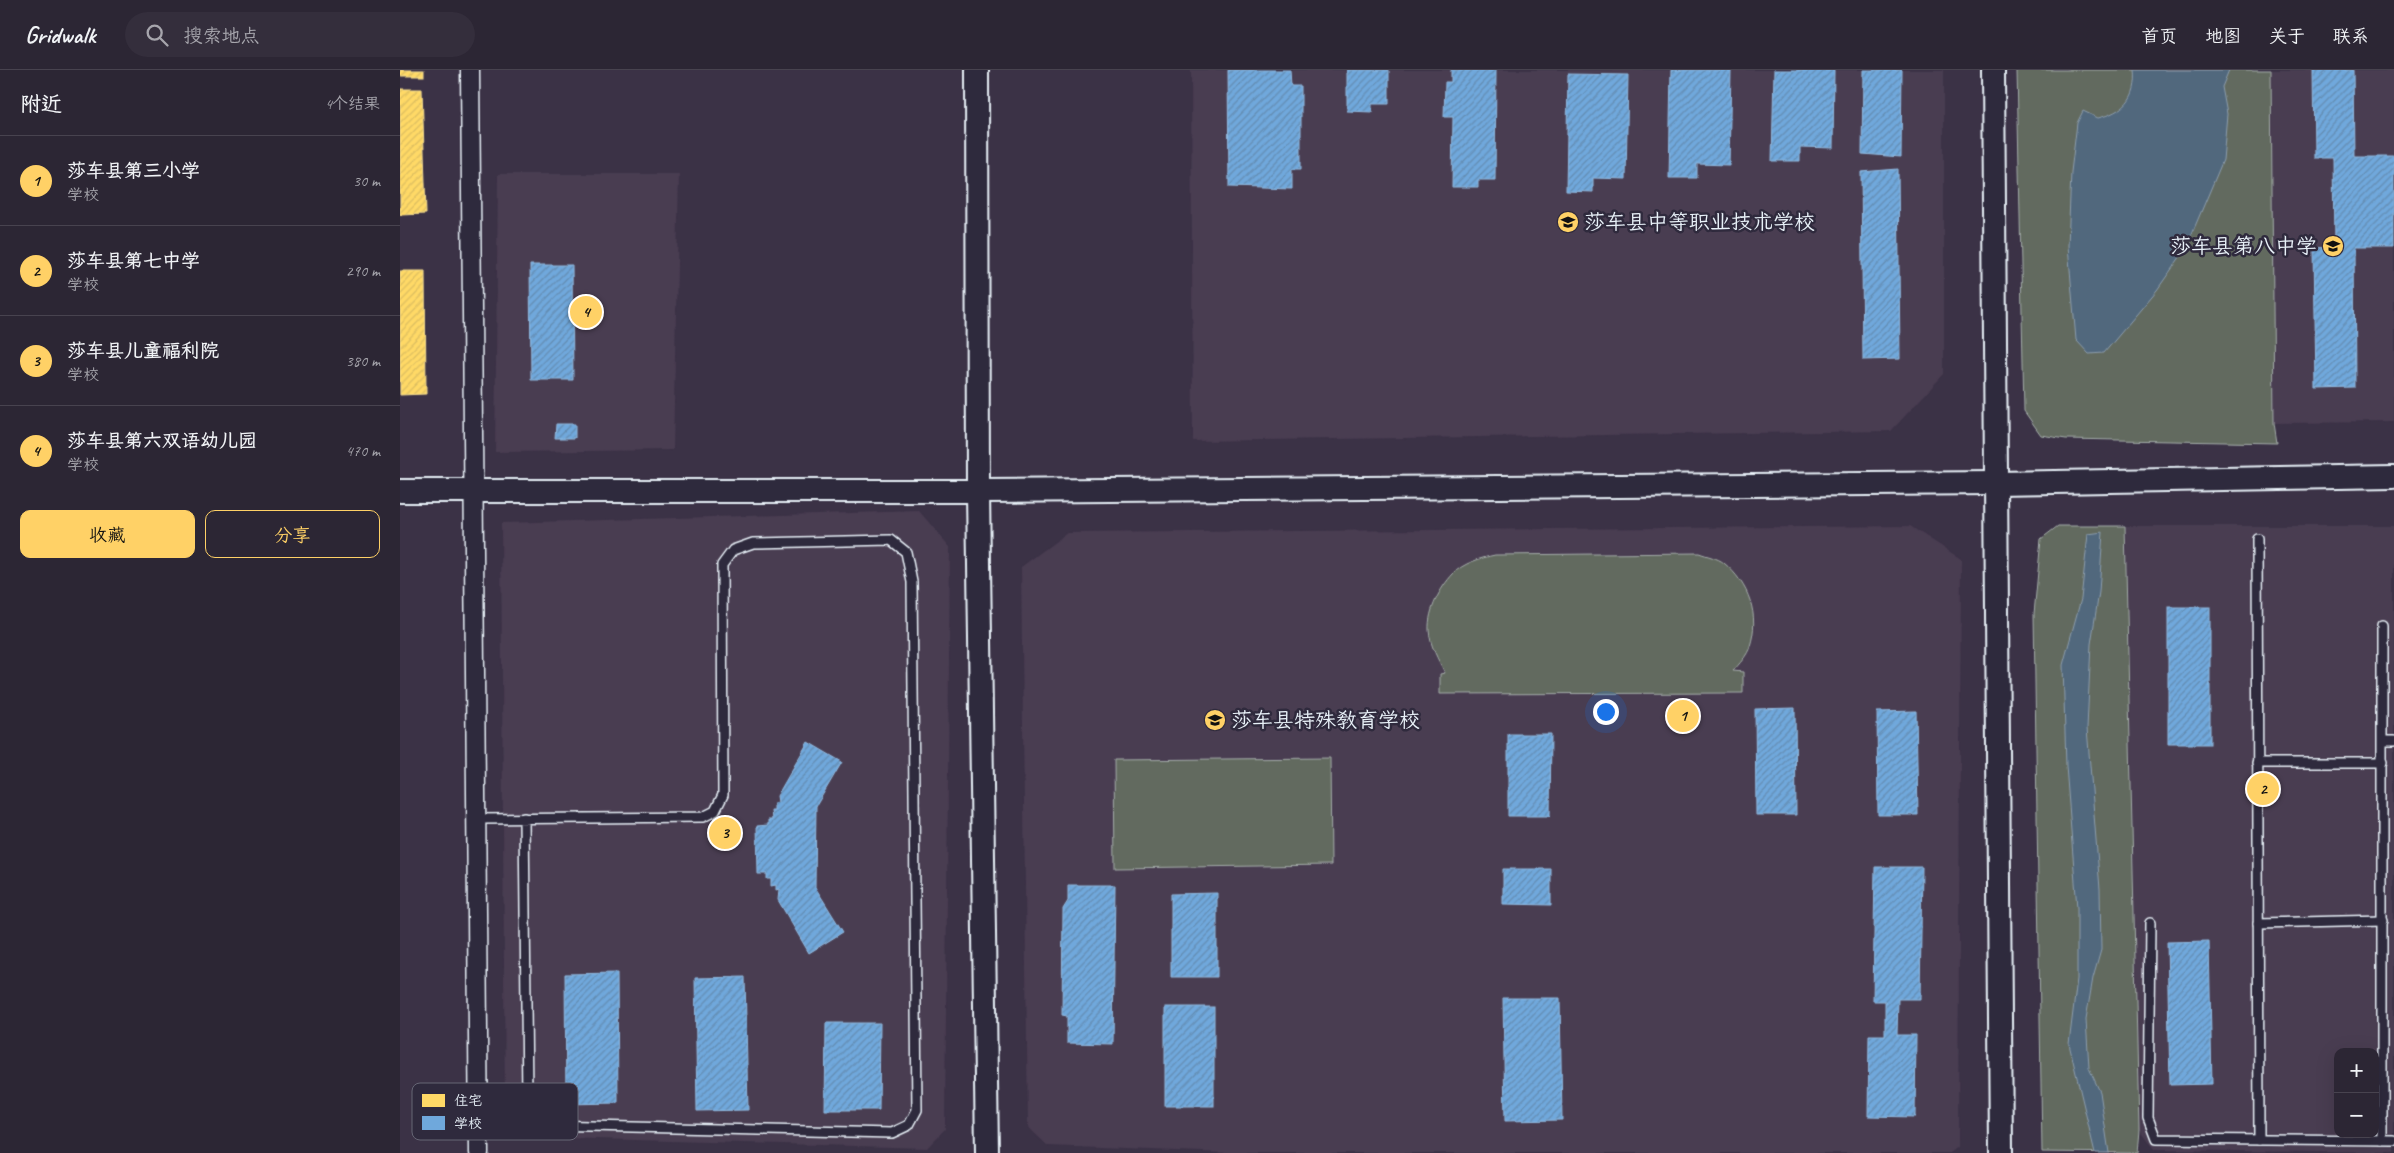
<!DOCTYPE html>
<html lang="zh">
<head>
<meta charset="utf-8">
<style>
  :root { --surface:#2c2634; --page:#342e3c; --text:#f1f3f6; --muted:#a6a5ac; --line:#48434f; --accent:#ffd166 }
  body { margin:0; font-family:Caveat,"LXGW WenKai TC",sans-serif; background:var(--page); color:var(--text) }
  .controls { position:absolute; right:15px; bottom:15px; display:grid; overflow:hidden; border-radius:10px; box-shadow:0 5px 20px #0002 }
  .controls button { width:45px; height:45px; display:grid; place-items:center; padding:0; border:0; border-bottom:1px solid var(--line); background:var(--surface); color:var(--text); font:25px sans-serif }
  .you { position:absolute; left:1205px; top:641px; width:18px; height:18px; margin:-12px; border:4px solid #fff; border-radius:50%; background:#1a73e8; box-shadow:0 0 0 8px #1a73e833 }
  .badge { display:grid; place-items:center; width:32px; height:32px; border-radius:50%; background:var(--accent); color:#111; font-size:16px; font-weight:700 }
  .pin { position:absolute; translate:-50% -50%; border:2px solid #fff; box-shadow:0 1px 5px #0006 }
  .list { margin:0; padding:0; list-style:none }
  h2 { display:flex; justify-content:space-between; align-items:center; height:65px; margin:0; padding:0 20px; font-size:21px }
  h2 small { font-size:16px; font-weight:400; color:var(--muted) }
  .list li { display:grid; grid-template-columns:32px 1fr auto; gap:15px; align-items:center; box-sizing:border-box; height:90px; padding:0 20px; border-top:1px solid var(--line) }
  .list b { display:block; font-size:19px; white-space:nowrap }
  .list p { margin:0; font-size:16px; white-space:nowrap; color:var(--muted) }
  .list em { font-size:16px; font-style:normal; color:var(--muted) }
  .actions { display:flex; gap:10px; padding:15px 20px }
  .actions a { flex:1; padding:11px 0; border:1px solid var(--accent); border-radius:10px; text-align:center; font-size:18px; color:var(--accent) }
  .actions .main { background:var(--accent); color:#111 }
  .icon { flex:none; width:28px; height:28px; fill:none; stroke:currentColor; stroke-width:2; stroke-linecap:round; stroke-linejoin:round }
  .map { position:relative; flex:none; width:1994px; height:1083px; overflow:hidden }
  header { display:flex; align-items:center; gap:30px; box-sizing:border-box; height:70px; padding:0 25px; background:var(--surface); border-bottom:1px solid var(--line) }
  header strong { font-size:24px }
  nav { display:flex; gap:28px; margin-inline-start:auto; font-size:18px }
  .search { width:350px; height:45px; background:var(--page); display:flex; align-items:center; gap:12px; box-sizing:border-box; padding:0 18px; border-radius:28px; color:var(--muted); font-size:19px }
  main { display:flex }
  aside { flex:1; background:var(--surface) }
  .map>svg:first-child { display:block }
  .built { fill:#493c51; fill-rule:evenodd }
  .green { fill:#626a5e; stroke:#a5aeab }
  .water { fill:#51677d; stroke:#8d9eae }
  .homes { fill:url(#homes-hatch); stroke:#f8e092 }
  .schools { fill:url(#schools-hatch); stroke:#93bee4 }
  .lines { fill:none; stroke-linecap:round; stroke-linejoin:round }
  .service-casing { stroke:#e8f1f8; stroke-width:12 }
  .minor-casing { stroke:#e8f1f8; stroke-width:21 }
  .tertiary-casing { stroke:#e8f1f8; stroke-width:26 }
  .service { stroke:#2f2a3d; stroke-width:9 }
  .minor { stroke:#2f2a3d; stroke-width:18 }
  .tertiary { stroke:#2f2a3d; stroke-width:22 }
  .labels { text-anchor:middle; stroke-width:5; stroke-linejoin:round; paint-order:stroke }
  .poi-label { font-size:21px; fill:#e8f1f8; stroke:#2f2a3d; text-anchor:start }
  .key { fill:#2f2a3d; stroke:#666675; stroke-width:1 }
  .key-label { font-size:14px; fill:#e8f1f8 }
</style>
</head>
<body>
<header>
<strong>Gridwalk</strong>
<div class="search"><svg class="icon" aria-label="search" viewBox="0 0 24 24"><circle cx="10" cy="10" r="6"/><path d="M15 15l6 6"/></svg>搜索地点</div>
<nav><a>首页</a><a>地图</a><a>关于</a><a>联系</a></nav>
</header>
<main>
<aside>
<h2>附近<small>4个结果</small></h2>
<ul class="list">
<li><span class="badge">1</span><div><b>莎车县第三小学</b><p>学校</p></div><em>30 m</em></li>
<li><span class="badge">2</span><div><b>莎车县第七中学</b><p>学校</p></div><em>290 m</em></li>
<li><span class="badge">3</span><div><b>莎车县儿童福利院</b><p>学校</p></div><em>380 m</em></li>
<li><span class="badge">4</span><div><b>莎车县第六双语幼儿园</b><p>学校</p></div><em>470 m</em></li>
</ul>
<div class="actions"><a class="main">收藏</a><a>分享</a></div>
</aside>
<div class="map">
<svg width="1994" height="1083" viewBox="0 0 1994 1083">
  <defs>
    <pattern id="homes-hatch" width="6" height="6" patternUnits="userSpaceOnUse" patternTransform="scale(1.25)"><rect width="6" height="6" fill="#ffd966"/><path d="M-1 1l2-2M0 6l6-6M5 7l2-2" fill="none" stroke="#dabc60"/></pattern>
    <pattern id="schools-hatch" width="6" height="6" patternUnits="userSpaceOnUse" patternTransform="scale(1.25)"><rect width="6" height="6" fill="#6fa8dc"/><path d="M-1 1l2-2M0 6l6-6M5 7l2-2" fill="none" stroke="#638bb0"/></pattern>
  </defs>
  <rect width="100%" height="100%" fill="#3b3246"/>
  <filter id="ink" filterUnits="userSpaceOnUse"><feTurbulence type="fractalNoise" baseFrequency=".02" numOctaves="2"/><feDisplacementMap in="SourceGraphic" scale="10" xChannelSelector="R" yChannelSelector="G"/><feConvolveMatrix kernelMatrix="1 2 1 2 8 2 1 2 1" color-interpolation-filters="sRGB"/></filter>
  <g filter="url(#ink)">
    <g class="built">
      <path d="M791,0H1544V304L1491,361L793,371Z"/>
      <path d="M1871,0H1994V352L1874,353Z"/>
      <path d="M98,104H279L273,380L95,382Z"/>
      <path d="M519,441L550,477L545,1059L527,1078L124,1067L105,1050L101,453Z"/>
      <path d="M1510,456L1561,489L1558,1077L1550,1083H828L648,1076L628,1057L621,497L667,463Z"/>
      <path d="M1725,456H1994V1083L1754,1080L1739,1060ZM1938,982H1975V1064H1938Z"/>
    </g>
    <g class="green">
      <path d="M1617,0H1871L1874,353L1877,373L1666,369L1641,365L1624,341Z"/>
      <path d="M1658,456H1725L1739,1060L1737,1083L1642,1082L1634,544L1641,469Z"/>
      <path d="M1299,483C1307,486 1318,488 1324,493C1349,514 1360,545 1350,576C1348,585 1339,594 1333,601L1343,602V623L1040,624V604L1045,603C1038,589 1030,576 1029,560C1028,540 1040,518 1053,504C1063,493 1081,488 1095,485Z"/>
      <path d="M930,688L931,795L715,798L714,690Z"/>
    </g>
    <g class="water">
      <path d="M1735,0H1829L1822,17L1827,44L1823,90L1785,180L1757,220L1704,283L1689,284L1676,270L1668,176L1671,102L1677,53L1683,41L1698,48C1723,42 1738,28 1735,0Z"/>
      <path d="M1703,462L1699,522L1691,574L1687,658L1700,819L1701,880L1693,908L1686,949L1689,998L1700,1022L1709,1083H1695L1669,974L1677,909V838L1666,696L1663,595L1681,529L1688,464Z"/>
    </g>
    <g class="homes">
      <rect x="0" y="0" width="24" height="6"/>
      <path d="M0,19H22L26,144L0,145Z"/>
      <path d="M0,201H25L26,324L0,325Z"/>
    </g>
    <g class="schools">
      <path d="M828,0H890L891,16H901V99H892V119L829,117Z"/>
      <path d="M947,0H989V34H972V42L947,41Z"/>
      <path d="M1051,0H1096L1095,110H1078V117H1052L1053,47H1044L1045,12H1051Z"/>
      <path d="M1271,0H1331L1329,95L1297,94V108H1269Z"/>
      <path d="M1374,0H1434L1433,78L1400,77V91H1372Z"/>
      <path d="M1463,0H1502L1501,87L1462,84Z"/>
      <path d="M1913,0H1953L1954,86H1994V178H1954L1955,318L1916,319L1914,178L1934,177L1933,88H1914Z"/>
      <path d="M1168,4L1228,5L1226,109L1193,108V122L1166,121Z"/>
      <path d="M1498,99L1500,289L1463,290L1461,102Z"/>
      <path d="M130,195H172L173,310H131Z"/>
      <path d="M156,354H175V368H155Z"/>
      <rect x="1768" y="537" width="42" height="137"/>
      <path d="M1395,638L1396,745H1356L1355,639Z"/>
      <path d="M1516,641L1518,745H1478L1477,642Z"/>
      <path d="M1108,664H1151L1150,746H1108Z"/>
      <path d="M408,672L442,692L416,736L415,817L443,862L409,883L378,830L379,819L376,820V815L371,816V809H367V804H358L357,756L368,755V750H372L371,740H374V733L378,732L377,726Z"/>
      <path d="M1475,797H1522L1520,929H1498L1497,965H1516L1515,1047L1468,1046L1469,965H1485V931H1473Z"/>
      <path d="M1103,799H1151V835L1103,834Z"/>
      <path d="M668,815H715L713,974L667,973V946L662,945L663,839L668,831Z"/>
      <path d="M817,823V907H771V824Z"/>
      <path d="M1809,871L1812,1014L1770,1015L1767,872Z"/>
      <path d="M217,903L218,1033L166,1034L165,904Z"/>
      <path d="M345,907L348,1040L297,1041L295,908Z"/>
      <path d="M1103,928H1160L1162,1050L1105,1051Z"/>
      <rect x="765" y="937" width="49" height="99"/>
      <path d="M426,953H480L479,1040H425Z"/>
    </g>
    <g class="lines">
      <g class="service-casing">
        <g id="service">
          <path d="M1857,469L1859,1070"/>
          <path d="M1982,556V1071"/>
          <path d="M1983,671H1994"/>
          <path d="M1857,693H1983"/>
          <path d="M76,749L303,747L315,741L323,725L322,495L333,480L353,473L491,470L506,482L512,512L517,1040L509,1055L492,1063L147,1055L133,1044L127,1027L124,748"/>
          <path d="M1750,853L1748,1048L1756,1069L1994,1071"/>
          <path d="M1858,853L1983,850"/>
        </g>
      </g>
      <g class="minor-casing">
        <path id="minor" d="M70,0L79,1083"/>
      </g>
      <g class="tertiary-casing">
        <g id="tertiary">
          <path d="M577,0L578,421L587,1083"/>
          <path d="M1593,0L1601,1083"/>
          <path d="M0,421H578L1596,413L1994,406"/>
        </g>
      </g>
      <use href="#service" class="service"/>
      <use href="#minor" class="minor"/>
      <use href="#tertiary" class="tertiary"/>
    </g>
  </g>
  <defs>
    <g id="school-disc" transform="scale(1.125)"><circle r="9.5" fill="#ffd166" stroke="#2f2a3d"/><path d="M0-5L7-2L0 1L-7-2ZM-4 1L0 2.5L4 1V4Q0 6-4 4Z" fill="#111"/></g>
  </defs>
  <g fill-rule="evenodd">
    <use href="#school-disc" x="1168" y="152"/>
    <use href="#school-disc" x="1933" y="176"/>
    <use href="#school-disc" x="815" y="650"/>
  </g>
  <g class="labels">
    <g class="poi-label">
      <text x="1184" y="159">莎车县中等职业技术学校</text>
      <text x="1917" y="183" text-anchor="end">莎车县第八中学</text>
      <text x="831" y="657">莎车县特殊教育学校</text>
    </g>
  </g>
  <rect x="12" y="1013" width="166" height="57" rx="8" class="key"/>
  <rect x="22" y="1024" width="23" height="13" fill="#ffd966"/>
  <rect x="22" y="1046" width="23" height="14" fill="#6fa8dc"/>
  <g class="key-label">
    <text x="54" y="1035">住宅</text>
    <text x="54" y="1058">学校</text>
  </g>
</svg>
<div class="controls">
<button>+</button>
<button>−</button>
</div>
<div class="you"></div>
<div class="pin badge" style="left:1283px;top:646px">1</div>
<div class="pin badge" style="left:1863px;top:719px">2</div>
<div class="pin badge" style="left:325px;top:763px">3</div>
<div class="pin badge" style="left:186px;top:242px">4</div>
</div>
</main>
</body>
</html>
